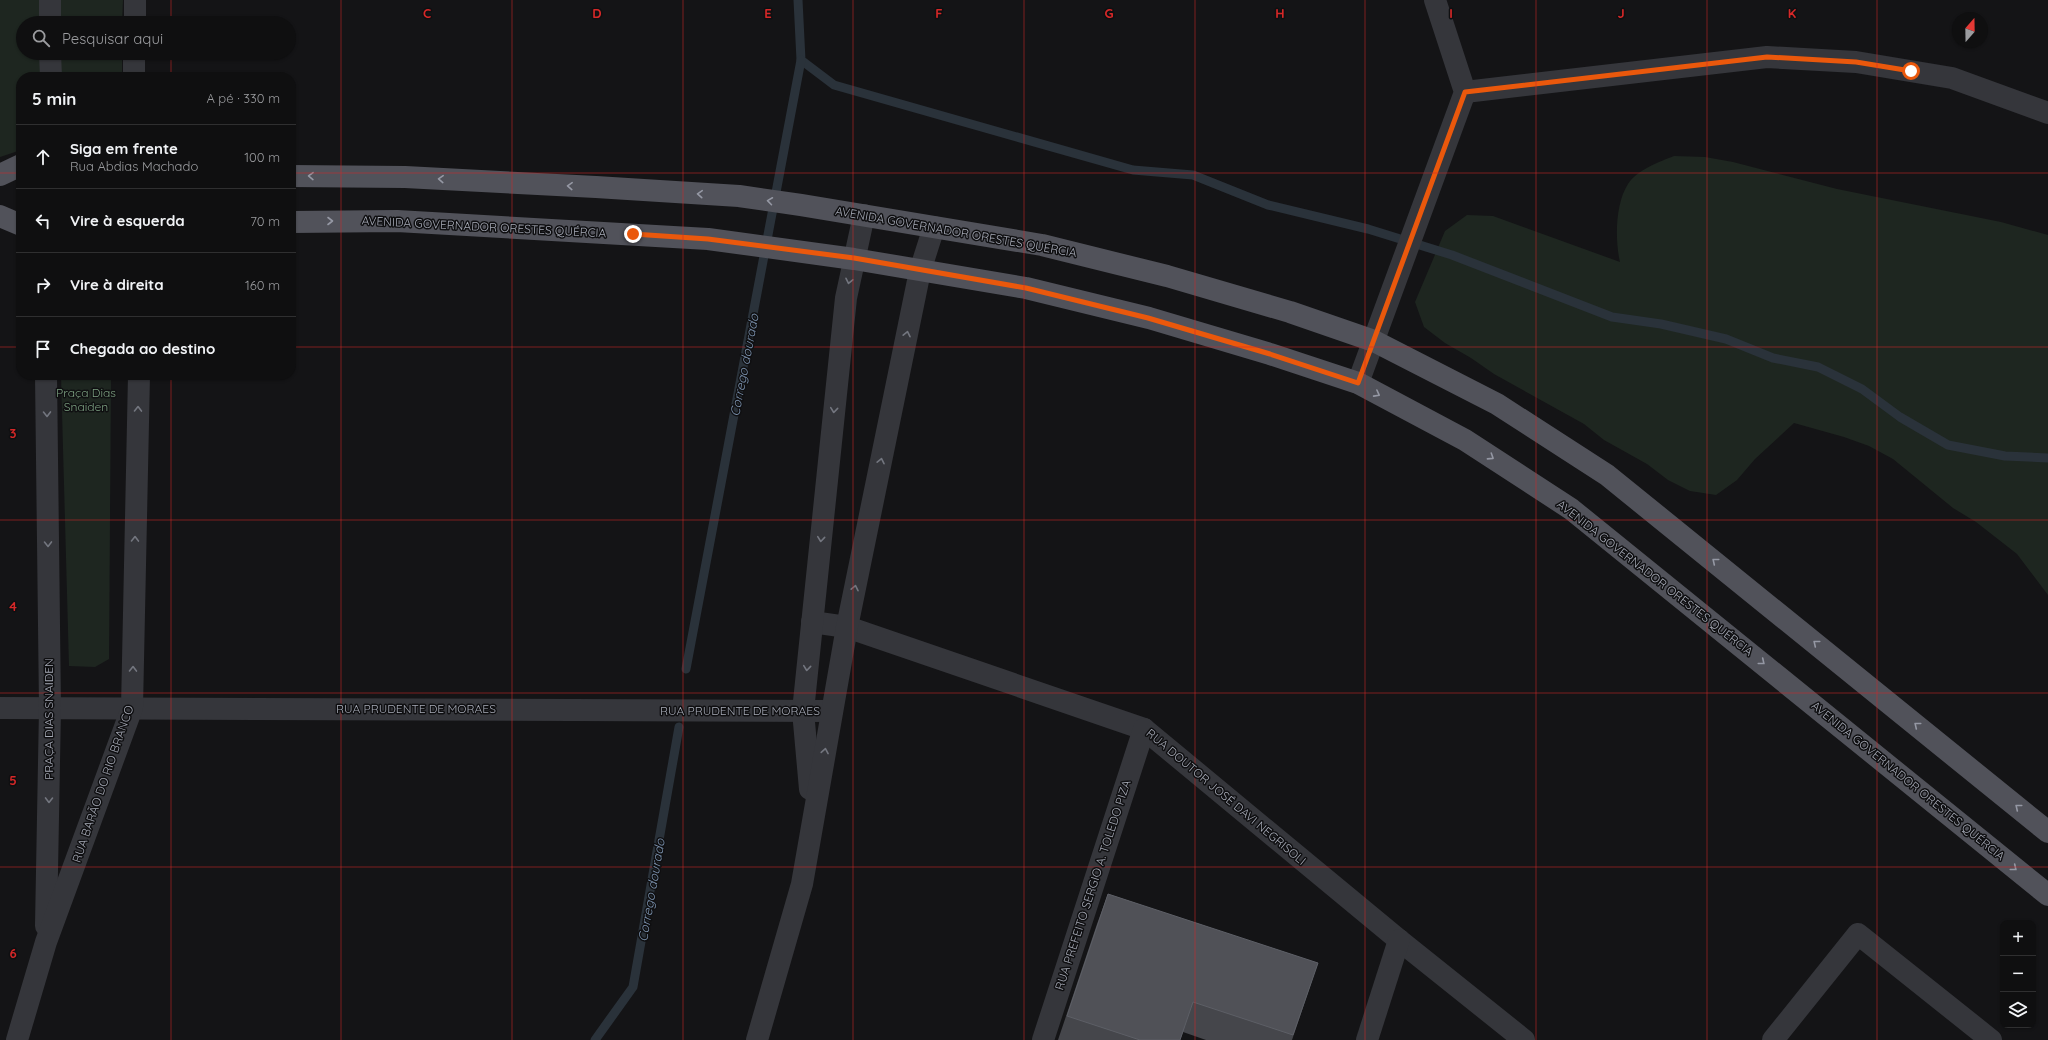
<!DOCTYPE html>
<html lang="pt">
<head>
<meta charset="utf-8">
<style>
  :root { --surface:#0f0f10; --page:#1d1d1e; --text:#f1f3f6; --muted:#9b9c9f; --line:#2f2f30 }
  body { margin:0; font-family:Quicksand,sans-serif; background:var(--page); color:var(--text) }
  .controls { position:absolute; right:12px; bottom:12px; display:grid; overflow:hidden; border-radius:8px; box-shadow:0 1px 3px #0004 }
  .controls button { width:36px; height:36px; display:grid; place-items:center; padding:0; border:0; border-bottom:1px solid var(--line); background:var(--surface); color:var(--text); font:20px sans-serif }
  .compass { position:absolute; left:1952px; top:12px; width:36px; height:36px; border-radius:50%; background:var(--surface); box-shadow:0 1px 3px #0004; rotate:20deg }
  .stop { position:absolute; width:12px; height:12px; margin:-9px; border:3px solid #ea580c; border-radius:50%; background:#fff }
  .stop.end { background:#ea580c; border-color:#fff; box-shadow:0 1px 4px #0008 }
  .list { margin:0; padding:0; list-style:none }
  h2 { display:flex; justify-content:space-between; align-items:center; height:52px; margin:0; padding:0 16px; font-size:17px }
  h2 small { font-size:13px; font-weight:400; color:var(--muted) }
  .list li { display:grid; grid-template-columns:26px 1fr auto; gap:12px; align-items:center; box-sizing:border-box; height:64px; padding:0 16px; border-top:1px solid var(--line) }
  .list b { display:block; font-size:15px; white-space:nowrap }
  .list p { margin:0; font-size:13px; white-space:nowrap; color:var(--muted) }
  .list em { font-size:13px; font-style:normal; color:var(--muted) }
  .icon { flex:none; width:22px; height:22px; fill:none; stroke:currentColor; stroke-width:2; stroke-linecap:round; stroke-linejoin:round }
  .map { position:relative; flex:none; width:2048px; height:1040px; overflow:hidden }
  .search { position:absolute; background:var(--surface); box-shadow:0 1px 3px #0004; left:16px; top:16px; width:280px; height:44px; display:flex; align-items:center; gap:10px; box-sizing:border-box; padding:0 14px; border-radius:22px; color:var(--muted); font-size:15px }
  .panel { position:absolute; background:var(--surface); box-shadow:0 1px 3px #0004; left:16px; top:72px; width:280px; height:308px; border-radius:16px }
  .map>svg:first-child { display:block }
  .green { fill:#1e2620 }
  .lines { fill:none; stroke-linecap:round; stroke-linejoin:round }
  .stream { stroke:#2a323a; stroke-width:9 }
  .minor { stroke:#35363b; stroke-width:22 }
  .major { stroke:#51525a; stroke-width:22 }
  .wall { fill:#45464b }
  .building { fill:#505157; stroke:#5d5f66 }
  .oneway { stroke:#9598a4 }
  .oneway2 { stroke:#73767f }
  .route { stroke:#ea580c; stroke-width:5 }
  .grid { fill:none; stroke:#d62828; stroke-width:1; stroke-opacity:0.55 }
  .labels { text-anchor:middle; stroke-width:3; stroke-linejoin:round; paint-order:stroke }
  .street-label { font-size:12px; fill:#a6aab6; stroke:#0f0f11 }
  .park-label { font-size:12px; fill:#7da182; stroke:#0f0f11 }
  .water-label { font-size:13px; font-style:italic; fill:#7d94b1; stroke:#0f0f11 }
  .grid-label { font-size:13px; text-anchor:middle; font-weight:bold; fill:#d62828; stroke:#0f0f11; stroke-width:3; stroke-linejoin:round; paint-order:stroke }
</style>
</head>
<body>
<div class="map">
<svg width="2048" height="1040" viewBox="0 0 2048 1040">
  <rect width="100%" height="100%" fill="#141416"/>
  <g class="green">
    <path d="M0,0H123L122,23H23V53H122V77H21V150L0,157Z"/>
    <path d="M1674,156L1705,157L1733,162L1837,189L2001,222L2048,235V595L2017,554L1976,522L1953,508L1893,459L1869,446L1844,437L1794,423L1755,459L1737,480L1716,495L1690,491L1668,480L1647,464L1604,440L1584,424L1494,374L1471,358L1445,343L1424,327L1415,302L1445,231L1467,215L1493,216L1620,262C1615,241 1615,204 1628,184C1637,170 1659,162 1674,156Z"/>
    <path d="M61,375H111L109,659L95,667L69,666Z"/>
  </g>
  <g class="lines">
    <g class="stream">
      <path d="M798,0L801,60L834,85L1133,170L1193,175L1268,205L1368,229L1452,255L1612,317L1661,324L1726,339L1773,358L1818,367L1862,389L1900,417L1948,445L2005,456L2048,458"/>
      <path d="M686,669L801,60"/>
      <path d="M595,1040L633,987L679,727"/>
    </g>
    <g class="minor">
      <path d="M50,0V23"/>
      <path d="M135,23V0"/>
      <path d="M50,53L51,77"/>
      <path d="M134,77V53"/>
      <path d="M1465,92L1767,57L1856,62L1952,78L2048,113"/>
      <path d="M1358,383L1465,92L1435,0"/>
      <path d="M812,622L847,627L1144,729L1399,940L1524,1040"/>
      <path d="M0,708L832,711"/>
      <path d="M810,789L803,711L846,298L864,215"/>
      <path d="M46,926L50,708L46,375"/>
      <path d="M17,1040L46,942L132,708L139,375"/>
      <path d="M757,1040L802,884L847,627L920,271L934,227"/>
      <path d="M1043,1040L1144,729"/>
      <path d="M1367,1040L1399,940"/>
      <path d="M1773,1040L1858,934L1991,1040"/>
    </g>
    <g class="major">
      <path d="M0,175L21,165"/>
      <path d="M291,176L405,177L596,187L739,196L801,205L1042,245L1167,276L1290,312L1374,341L1497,404L1607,475L2048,832"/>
      <path d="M0,216L21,225"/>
      <path d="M291,222L397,221L708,239L854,259L1026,288L1149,318L1270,354L1358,383L1465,440L1571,509L2048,895"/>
    </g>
  </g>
  <path class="wall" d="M1108,894L1318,963L1292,1040H1206L1183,1032L1180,1040H1058L1097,924Z"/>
  <path class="building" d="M1108,894L1318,963L1293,1035L1193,1002L1180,1040H1140L1067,1016Z"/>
  <defs><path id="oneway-chevron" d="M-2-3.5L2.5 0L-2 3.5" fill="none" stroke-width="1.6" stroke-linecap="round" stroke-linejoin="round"/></defs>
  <g class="oneway">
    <use href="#oneway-chevron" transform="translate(311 176) rotate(-179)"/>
    <use href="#oneway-chevron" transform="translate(441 179) rotate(-177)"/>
    <use href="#oneway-chevron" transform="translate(570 186) rotate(-177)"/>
    <use href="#oneway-chevron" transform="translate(700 194) rotate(-176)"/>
    <use href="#oneway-chevron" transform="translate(770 201) rotate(-172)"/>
    <use href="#oneway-chevron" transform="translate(330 221)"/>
    <use href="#oneway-chevron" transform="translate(1377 394) rotate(28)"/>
    <use href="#oneway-chevron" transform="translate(1491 457) rotate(33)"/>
    <use href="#oneway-chevron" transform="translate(1715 561) rotate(-141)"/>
    <use href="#oneway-chevron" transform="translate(1816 643) rotate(-141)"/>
    <use href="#oneway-chevron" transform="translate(1762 662) rotate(39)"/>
    <use href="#oneway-chevron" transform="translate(1917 725) rotate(-141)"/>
    <use href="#oneway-chevron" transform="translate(2018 807) rotate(-141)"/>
    <use href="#oneway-chevron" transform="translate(2014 868) rotate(39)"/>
  </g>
  <g class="oneway2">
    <use href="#oneway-chevron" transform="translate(849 281) rotate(102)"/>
    <use href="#oneway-chevron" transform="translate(907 334) rotate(-78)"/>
    <use href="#oneway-chevron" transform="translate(138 409) rotate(-89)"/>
    <use href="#oneway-chevron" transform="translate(834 410) rotate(96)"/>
    <use href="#oneway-chevron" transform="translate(47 414) rotate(89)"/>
    <use href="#oneway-chevron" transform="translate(881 461) rotate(-78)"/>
    <use href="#oneway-chevron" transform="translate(135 539) rotate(-89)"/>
    <use href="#oneway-chevron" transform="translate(821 539) rotate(96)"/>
    <use href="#oneway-chevron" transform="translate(48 544) rotate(89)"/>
    <use href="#oneway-chevron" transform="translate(855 588) rotate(-78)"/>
    <use href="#oneway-chevron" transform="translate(807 668) rotate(96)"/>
    <use href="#oneway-chevron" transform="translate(133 669) rotate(-89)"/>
    <use href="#oneway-chevron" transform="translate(825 751) rotate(-80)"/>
    <use href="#oneway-chevron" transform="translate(49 800) rotate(91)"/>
  </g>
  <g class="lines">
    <path class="route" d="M633,234L708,239L854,258L1026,288L1148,318L1270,354L1358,383L1465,92L1767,57L1856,62L1911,71"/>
  </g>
  <path class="grid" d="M171,0V23M341,0V1040M512,0V1040M683,0V1040M853,0V1040M1024,0V1040M1195,0V1040M1365,0V1040M1536,0V1040M1707,0V1040M1877,0V1040M171,53V77M0,173H21M291,173H2048M0,347H21M291,347H2048M171,375V1040M0,520H2048M0,693H2048M0,867H2048"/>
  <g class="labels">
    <g class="street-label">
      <text transform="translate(484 227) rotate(3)" y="4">AVENIDA GOVERNADOR ORESTES QUÉRCIA</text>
      <text transform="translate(956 232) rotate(10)" y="4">AVENIDA GOVERNADOR ORESTES QUÉRCIA</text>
      <text transform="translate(1655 578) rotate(38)" y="4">AVENIDA GOVERNADOR ORESTES QUÉRCIA</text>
      <text x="416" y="713">RUA PRUDENTE DE MORAES</text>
      <text x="740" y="715">RUA PRUDENTE DE MORAES</text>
      <text transform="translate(49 719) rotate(-90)" y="4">PRAÇA DIAS SNAIDEN</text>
      <text transform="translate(1908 781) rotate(39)" y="4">AVENIDA GOVERNADOR ORESTES QUÉRCIA</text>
      <text transform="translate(103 784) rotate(-71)" y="4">RUA BARÃO DO RIO BRANCO</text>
      <text transform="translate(1226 797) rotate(40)" y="4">RUA DOUTOR JOSÉ DAVI NEGRISOLI</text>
      <text transform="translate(1093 885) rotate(-72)" y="4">RUA PREFEITO SERGIO A. TOLEDO PIZA</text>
    </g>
    <g class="park-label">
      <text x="86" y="397">Praça Dias<tspan x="86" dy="14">Snaiden</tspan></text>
    </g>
    <g class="water-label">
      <text transform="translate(744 365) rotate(-79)" y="5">Corrego dourado</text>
      <text transform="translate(651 890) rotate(-80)" y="5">Corrego dourado</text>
    </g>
  </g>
  <g class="grid-label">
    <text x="427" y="18">C</text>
    <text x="597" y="18">D</text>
    <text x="768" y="18">E</text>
    <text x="939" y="18">F</text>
    <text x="1109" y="18">G</text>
    <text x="1280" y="18">H</text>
    <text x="1451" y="18">I</text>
    <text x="1621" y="18">J</text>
    <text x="1792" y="18">K</text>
    <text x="13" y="438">3</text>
    <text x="13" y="611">4</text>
    <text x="13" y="785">5</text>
    <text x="13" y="958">6</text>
  </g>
</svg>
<div class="controls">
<button>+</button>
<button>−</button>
<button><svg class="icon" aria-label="layers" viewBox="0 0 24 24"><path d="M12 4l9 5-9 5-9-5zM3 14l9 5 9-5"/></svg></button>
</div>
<svg class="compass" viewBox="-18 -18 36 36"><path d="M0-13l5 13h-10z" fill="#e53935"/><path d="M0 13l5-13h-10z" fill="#9b9c9f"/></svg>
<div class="stop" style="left:1911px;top:71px"></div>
<div class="stop end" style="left:633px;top:234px"></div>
<div class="search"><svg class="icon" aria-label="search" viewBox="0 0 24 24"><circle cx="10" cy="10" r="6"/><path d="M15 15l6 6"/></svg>Pesquisar aqui</div>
<section class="panel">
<h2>5 min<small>A pé · 330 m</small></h2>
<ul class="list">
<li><svg class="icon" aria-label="ahead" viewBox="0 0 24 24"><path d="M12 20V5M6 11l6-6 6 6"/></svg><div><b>Siga em frente</b><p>Rua Abdias Machado</p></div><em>100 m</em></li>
<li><svg class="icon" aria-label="left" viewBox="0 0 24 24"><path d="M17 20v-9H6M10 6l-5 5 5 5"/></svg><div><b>Vire à esquerda</b></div><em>70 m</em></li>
<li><svg class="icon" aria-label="right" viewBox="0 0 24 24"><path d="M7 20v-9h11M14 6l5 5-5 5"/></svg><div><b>Vire à direita</b></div><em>160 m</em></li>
<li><svg class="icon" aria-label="arrive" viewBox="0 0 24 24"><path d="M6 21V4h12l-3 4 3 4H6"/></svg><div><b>Chegada ao destino</b></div></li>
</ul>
</section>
</div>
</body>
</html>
